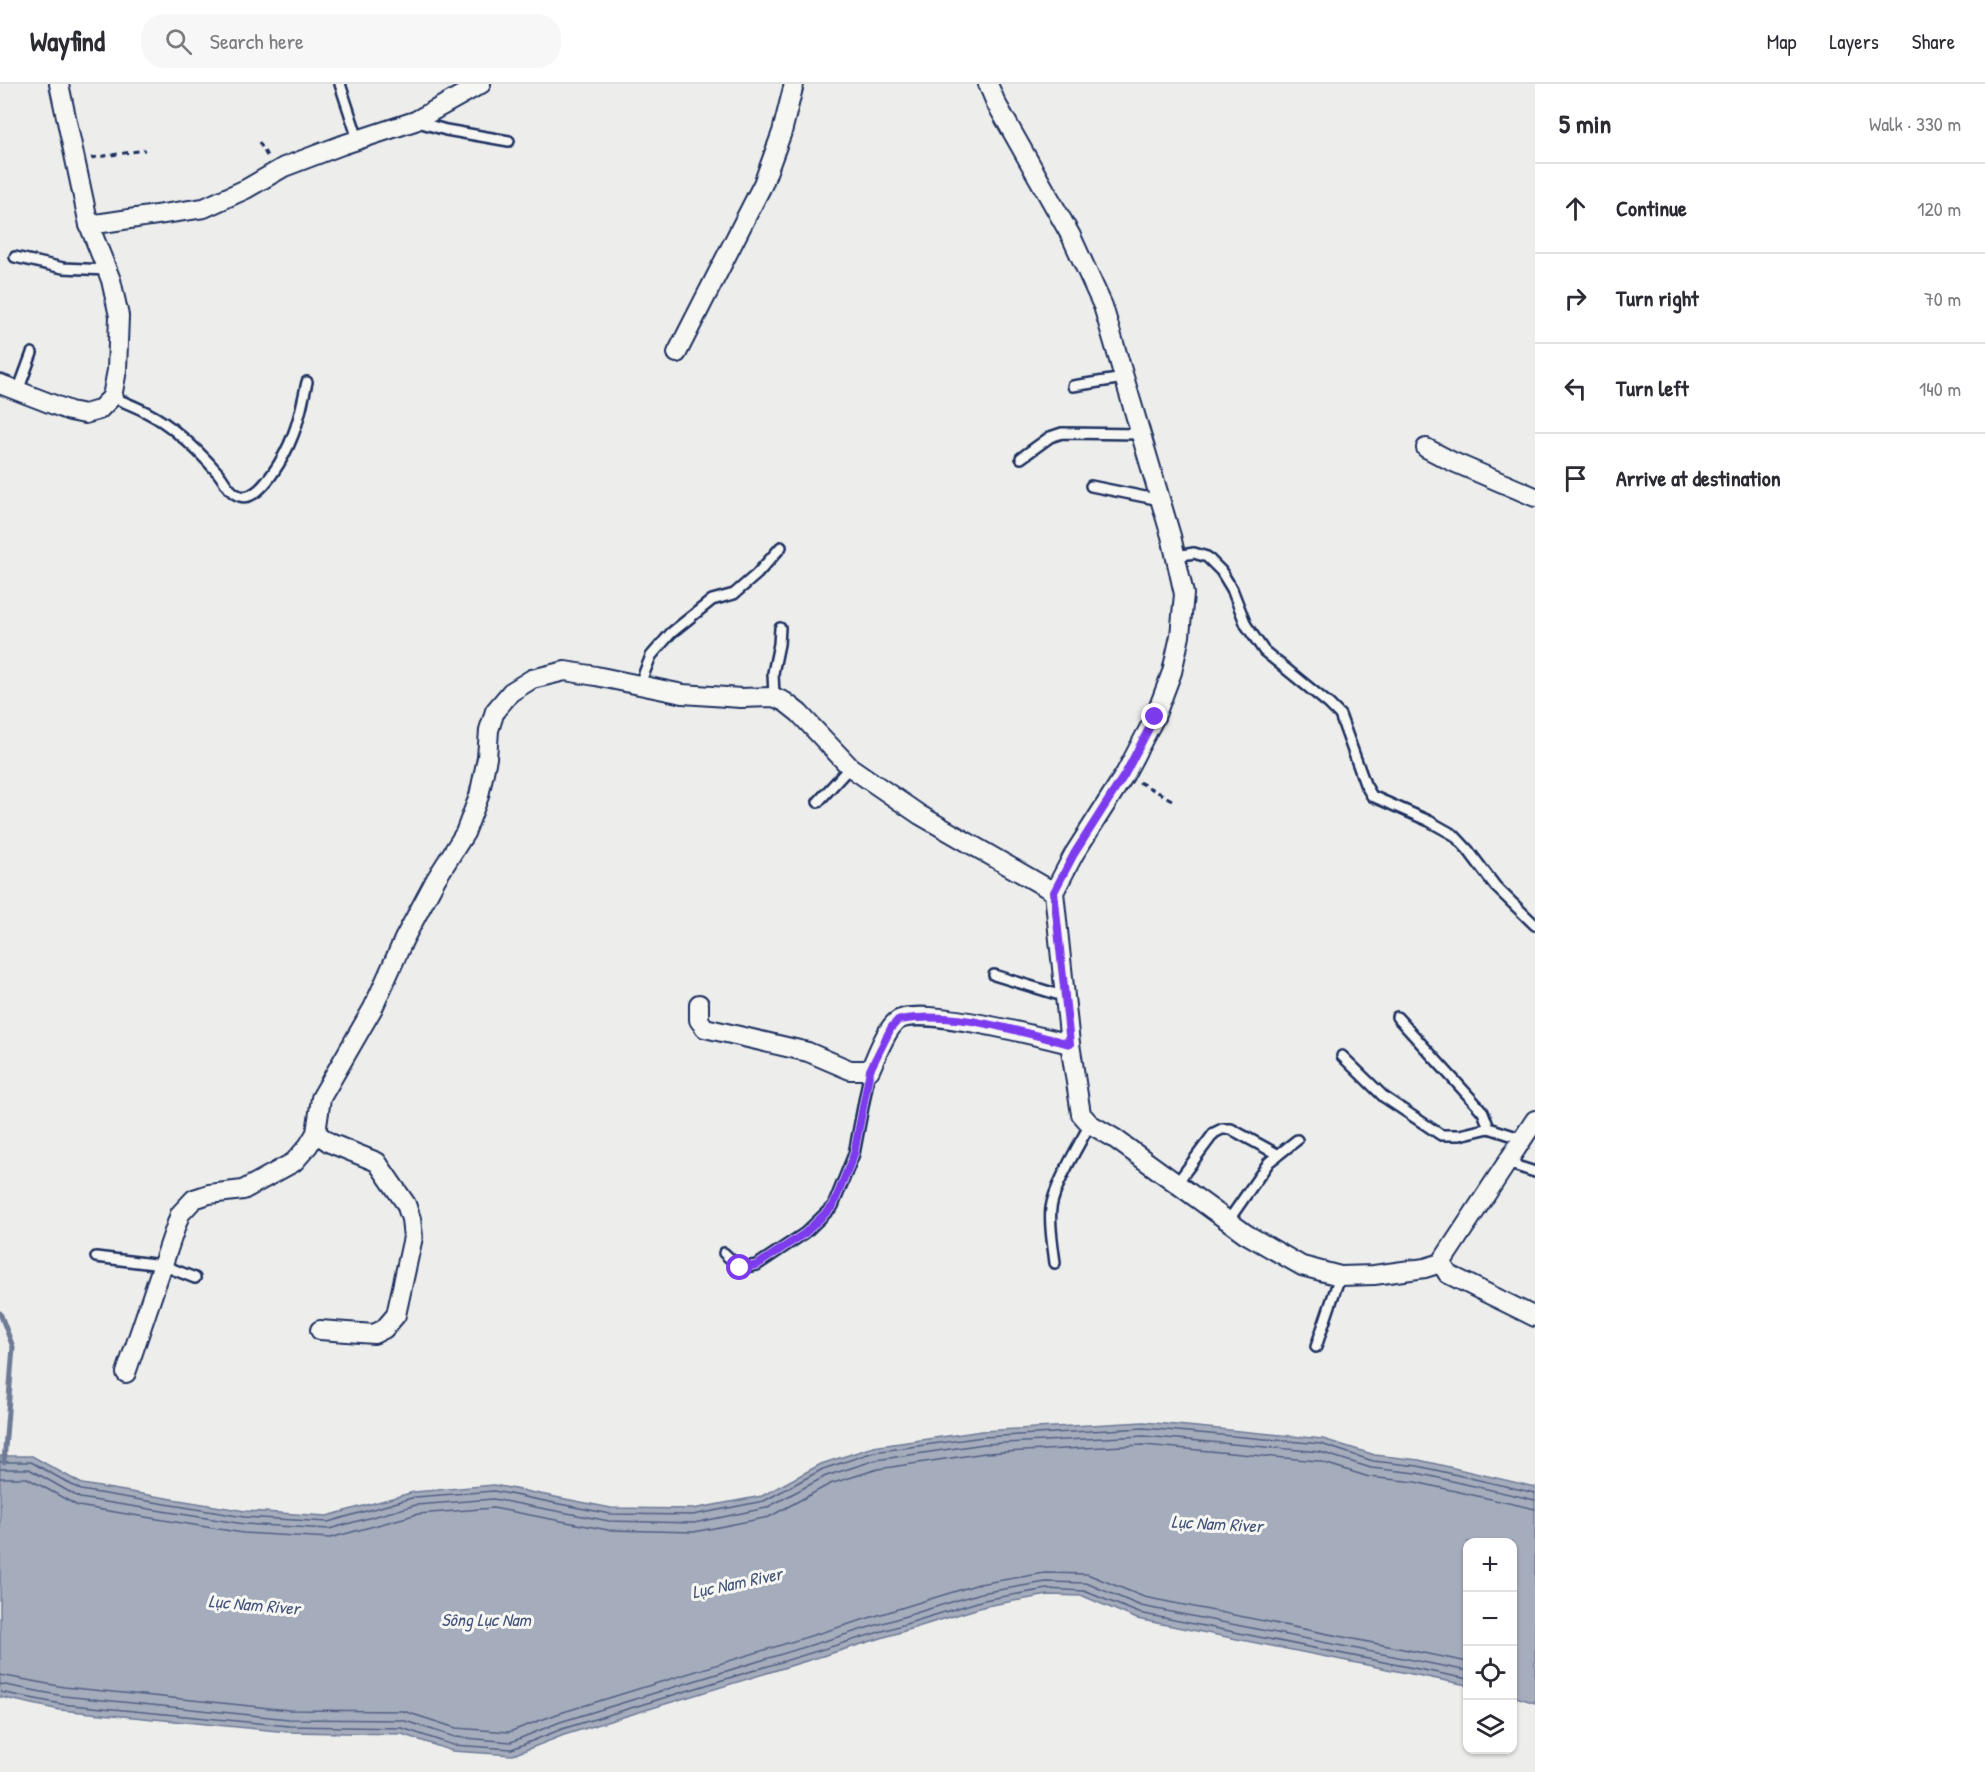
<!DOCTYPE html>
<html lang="en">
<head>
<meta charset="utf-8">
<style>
  :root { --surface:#fff; --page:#f7f7f7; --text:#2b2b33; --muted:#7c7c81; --line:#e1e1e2 }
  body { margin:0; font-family:"Patrick Hand",sans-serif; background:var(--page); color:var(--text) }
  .controls { position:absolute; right:18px; bottom:18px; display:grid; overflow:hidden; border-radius:12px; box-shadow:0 2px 4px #0004 }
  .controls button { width:54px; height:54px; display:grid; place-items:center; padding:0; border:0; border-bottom:2px solid var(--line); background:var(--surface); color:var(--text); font:30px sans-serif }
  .stop { position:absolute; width:18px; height:18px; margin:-14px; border:4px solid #7c3aed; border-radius:50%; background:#fff }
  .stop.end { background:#7c3aed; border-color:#fff; box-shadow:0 2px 6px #0008 }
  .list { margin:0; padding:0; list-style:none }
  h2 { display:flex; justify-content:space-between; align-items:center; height:78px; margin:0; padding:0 24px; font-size:26px }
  h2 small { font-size:20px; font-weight:400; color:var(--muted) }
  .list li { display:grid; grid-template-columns:39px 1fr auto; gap:18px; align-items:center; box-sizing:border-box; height:90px; padding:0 24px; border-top:2px solid var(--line) }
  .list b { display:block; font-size:22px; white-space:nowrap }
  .list em { font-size:20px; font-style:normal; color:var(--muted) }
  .icon { flex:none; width:33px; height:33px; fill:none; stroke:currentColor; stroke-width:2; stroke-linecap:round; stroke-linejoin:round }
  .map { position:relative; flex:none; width:1535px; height:1688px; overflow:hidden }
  header { display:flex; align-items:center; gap:36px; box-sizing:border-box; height:84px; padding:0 30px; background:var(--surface); border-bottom:2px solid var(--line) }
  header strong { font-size:28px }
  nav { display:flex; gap:33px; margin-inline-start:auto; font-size:21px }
  .search { width:420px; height:54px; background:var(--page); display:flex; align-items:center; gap:15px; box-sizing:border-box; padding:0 21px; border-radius:24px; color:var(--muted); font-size:22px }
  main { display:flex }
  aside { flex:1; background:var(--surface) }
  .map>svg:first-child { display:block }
  .water { fill:#a5acbc; stroke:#6e7a96; stroke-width:1.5 }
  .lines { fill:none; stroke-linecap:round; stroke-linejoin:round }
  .shore { stroke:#526184; stroke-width:1.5 }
  .stream { stroke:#6e7a96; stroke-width:5 }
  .lane-casing { stroke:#1b2f5e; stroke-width:14 }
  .street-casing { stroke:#1b2f5e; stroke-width:22 }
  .path { stroke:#1b2f5e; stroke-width:3; stroke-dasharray:6 4.5; stroke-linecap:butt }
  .lane { stroke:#f6f6f2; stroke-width:9 }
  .street { stroke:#f6f6f2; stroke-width:18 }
  .route { stroke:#7c3aed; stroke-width:8 }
  .labels { text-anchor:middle; stroke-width:6; stroke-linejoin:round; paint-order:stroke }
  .water-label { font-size:18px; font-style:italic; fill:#44547a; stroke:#f6f6f2 }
</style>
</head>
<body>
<header>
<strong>Wayfind</strong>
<div class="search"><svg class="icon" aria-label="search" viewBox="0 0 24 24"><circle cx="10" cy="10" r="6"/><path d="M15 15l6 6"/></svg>Search here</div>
<nav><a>Map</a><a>Layers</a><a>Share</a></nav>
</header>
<main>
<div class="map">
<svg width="1535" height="1688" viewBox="0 0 1535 1688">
  <rect width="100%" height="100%" fill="#edeeec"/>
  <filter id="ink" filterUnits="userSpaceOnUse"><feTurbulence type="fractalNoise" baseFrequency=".0167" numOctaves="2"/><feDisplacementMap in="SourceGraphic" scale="12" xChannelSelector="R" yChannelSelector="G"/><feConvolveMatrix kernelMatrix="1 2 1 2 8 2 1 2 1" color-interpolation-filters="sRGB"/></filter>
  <g filter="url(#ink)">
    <path class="water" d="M1144,1338L1323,1355L1375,1371L1419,1376L1535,1403V1619L1513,1612L1512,1458H1468L1467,1601L1137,1535L1083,1512L1048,1511L986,1522L564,1651L513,1671L452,1667L402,1650L288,1648L60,1626L0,1613V1372H32L82,1400L245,1427L327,1432L414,1408L494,1401L611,1424L693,1425L762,1412L821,1380L873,1363L982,1347Z"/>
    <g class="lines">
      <g class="shore">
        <path d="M0,1378H31L81,1406L244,1433L328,1438L415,1413L494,1407L610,1430L693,1431L764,1417L823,1385L874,1368L983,1353L1144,1344L1321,1360L1373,1377L1418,1382L1535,1409"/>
        <path d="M0,1385H29L80,1414L244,1440L329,1445L416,1421L493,1415L609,1437L694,1439L766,1424L826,1392L876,1376L984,1360L1144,1352L1320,1368L1371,1384L1417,1389L1535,1416"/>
        <path d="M0,1394H27L78,1422L243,1449L330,1454L418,1430L493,1424L608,1446L694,1448L769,1433L830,1400L878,1385L985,1369L1144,1361L1318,1377L1369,1393L1415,1398L1535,1425"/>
        <path d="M0,1591L64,1603L289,1626L403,1627L456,1644L509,1648L557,1630L979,1500L1045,1489L1087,1490L1144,1513L1468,1578"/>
        <path d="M0,1600L63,1612L289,1635L402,1636L455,1653L511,1658L560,1638L981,1509L1046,1498L1086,1499L1141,1522L1468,1587"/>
        <path d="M0,1608L61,1620L289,1642L402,1644L453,1661L512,1665L562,1645L984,1516L1047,1505L1084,1507L1139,1529L1468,1595"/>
      </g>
      <path class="stream" d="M0,1229L13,1263L4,1378"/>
      <g class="lane-casing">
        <g id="lane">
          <path d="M340,0L358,55"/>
          <path d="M418,38L446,46L509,57"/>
          <path d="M15,173L63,184L107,186"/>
          <path d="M1073,302L1124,294"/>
          <path d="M18,307L32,269"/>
          <path d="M112,313C134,322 157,331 176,348C191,360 206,375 218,389C225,397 229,409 240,412C261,419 287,367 293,351C300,334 303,315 307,298"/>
          <path d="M1021,374L1050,353L1062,349L1142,350"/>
          <path d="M1091,402L1160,416"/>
          <path d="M1176,472L1194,469L1207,473L1221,487L1232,505L1246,541L1264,567L1329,620L1340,631L1365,700L1372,712L1429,737L1454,751L1468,766L1496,803L1535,841"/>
          <path d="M639,602L651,572L671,549L712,516L734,510L757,490L781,463"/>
          <path d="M774,613L773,589L779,560L780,544"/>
          <path d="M818,718L850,683"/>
          <path d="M994,891L1066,913"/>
          <path d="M1397,933L1475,1019L1483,1028L1489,1044"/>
          <path d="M1342,972L1384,1013L1441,1051H1460L1489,1044L1523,1055"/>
          <path d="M1507,1079L1535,1088"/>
          <path d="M1177,1099L1214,1049L1222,1045H1231L1277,1070"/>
          <path d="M1228,1137L1269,1078L1297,1056"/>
          <path d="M724,1169L740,1184L757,1181L805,1149L833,1122L854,1070L870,986"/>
          <path d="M96,1173L162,1181L195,1194"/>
          <path d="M1055,1179C1053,1161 1049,1142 1051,1124C1054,1102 1079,1061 1090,1040"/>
          <path d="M1316,1263L1340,1192"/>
        </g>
      </g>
      <g class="street-casing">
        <g id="street">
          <path d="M988,0L996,19L1071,152L1103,222L1171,452L1184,510L1180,552L1172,588L1155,633L1125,690L1074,770L1054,808L1070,960L1081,1030L1090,1040L1114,1054L1246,1150L1302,1182L1340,1192L1374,1191L1425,1184L1441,1179L1535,1036"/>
          <path d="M89,141L204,124L246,105L284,83L342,61L415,37L481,0"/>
          <path d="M677,269L763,100L782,48L794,0"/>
          <path d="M0,300L70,327L85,330L99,326L112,313L117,286L119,232L111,196L89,141L59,0"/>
          <path d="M1426,364L1451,377L1535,413"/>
          <path d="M699,920V936L705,944L808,968L850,986H870C876,973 886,945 897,937C917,921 1041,953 1070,960"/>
          <path d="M316,1049L330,1059L377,1078L406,1120L411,1135L413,1153L396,1231L384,1245L374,1250L320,1246"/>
          <path d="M1441,1179L1448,1190L1535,1233"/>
          <path d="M126,1289L180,1130L194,1115L209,1110L243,1106L294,1078L308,1062L316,1049L321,1014L373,924L404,855L436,795L465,749L479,712L487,674L489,646L495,627L511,608L532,595L565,587L596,592L683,610L741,614L774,613L785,618L799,629L850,683L920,731L1054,808"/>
        </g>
      </g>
      <g class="path">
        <path d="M259,58L267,72"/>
        <path d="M91,74L145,66"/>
        <path d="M1139,698L1172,716"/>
      </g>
      <use href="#lane" class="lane"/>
      <use href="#street" class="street"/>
    </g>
  </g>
  <g class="lines" filter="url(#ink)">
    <path class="route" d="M740,1184L757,1181L805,1149L833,1122L854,1070L870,986L891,944L898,936C954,926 1015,947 1070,960L1054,808L1074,770L1125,690L1155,633"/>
  </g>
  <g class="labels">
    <g class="water-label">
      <text transform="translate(1217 1440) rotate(3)" y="6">Lục Nam River</text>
      <text transform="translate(737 1499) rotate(-12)" y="6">Lục Nam River</text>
      <text transform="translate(254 1521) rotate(5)" y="6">Lục Nam River</text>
      <text x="486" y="1542">Sông Lục Nam</text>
    </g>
  </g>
</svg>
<div class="controls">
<button>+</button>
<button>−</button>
<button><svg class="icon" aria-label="locate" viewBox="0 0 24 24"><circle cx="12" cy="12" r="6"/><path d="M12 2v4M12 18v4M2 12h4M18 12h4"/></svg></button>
<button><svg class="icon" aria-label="layers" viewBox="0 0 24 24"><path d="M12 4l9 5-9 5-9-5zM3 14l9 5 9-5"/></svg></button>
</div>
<div class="stop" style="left:740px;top:1184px"></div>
<div class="stop end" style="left:1155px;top:633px"></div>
</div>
<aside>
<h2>5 min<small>Walk · 330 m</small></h2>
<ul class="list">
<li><svg class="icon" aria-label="ahead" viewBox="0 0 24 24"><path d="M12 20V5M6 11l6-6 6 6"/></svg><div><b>Continue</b></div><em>120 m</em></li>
<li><svg class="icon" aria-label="right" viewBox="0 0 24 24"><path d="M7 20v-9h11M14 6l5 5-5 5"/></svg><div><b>Turn right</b></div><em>70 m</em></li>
<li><svg class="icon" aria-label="left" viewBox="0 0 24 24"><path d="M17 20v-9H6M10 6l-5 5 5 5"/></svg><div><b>Turn left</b></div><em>140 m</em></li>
<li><svg class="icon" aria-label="arrive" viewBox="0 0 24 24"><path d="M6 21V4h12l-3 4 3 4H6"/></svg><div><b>Arrive at destination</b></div></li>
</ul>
</aside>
</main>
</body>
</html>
